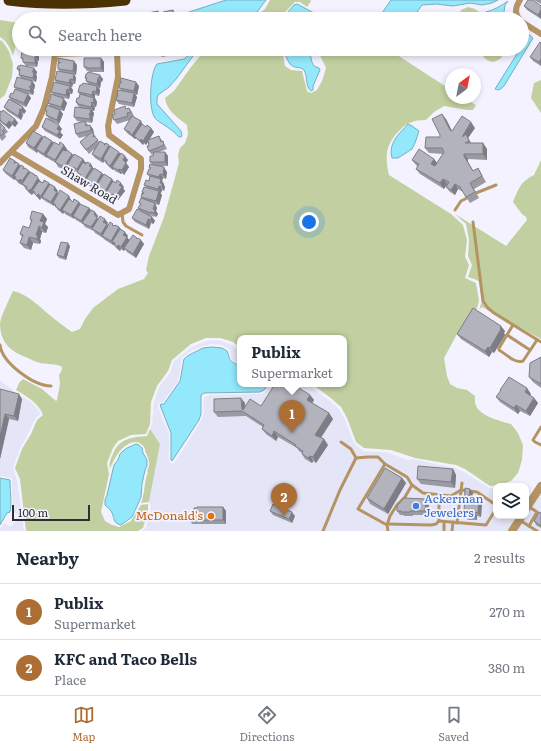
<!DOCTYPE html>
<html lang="en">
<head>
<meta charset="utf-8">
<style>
  :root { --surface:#fff; --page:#f2f2f3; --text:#1f2937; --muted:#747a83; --line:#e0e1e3; --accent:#ac6e34 }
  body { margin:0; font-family:Literata,serif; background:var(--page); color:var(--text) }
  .controls { position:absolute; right:12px; bottom:12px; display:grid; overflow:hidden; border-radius:8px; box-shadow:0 2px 6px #0003 }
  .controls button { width:36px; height:36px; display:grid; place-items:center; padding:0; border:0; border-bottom:1px solid var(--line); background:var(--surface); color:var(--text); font:20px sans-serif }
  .compass { position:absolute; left:445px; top:68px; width:36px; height:36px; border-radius:50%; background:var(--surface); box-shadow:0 2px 6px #0003; rotate:32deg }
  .scale { position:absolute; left:12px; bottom:10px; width:78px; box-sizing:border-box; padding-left:4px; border:2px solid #2f2f33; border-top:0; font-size:11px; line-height:14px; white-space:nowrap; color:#2f2f33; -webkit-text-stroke:3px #f3f2fe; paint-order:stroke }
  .you { position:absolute; left:309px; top:222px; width:14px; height:14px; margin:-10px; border:3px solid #fff; border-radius:50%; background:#1a73e8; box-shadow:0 0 0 6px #1a73e833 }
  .badge { display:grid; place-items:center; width:26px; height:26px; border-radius:50%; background:var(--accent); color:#fff; font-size:13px; font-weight:700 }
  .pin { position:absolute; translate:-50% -33px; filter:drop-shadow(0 1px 2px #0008) }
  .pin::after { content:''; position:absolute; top:21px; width:14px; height:12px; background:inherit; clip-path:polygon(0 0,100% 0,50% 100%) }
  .popup { position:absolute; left:237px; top:335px; width:110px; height:52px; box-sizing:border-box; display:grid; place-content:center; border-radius:8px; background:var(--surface); filter:drop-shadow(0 1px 3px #0005); font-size:13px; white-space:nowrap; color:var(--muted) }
  .popup b { font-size:15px; color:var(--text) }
  .popup::after { content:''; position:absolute; left:50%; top:100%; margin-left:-8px; border:8px solid transparent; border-top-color:var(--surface) }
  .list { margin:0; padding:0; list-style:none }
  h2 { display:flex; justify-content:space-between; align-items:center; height:52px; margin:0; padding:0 16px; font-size:17px }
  h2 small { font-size:13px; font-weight:400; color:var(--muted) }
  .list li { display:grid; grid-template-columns:26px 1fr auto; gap:12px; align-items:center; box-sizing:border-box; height:56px; padding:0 16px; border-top:1px solid var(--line) }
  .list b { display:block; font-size:15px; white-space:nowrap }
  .list p { margin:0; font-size:13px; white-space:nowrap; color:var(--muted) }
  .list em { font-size:13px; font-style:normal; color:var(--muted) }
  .icon { flex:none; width:22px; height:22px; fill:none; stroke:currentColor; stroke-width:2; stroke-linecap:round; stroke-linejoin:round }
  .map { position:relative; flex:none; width:541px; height:531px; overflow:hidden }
  .search { position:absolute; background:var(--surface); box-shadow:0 2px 6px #0003; left:12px; right:12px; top:12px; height:44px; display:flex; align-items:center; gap:10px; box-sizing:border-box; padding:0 14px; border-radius:22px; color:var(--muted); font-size:15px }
  .sheet { height:164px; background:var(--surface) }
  nav { display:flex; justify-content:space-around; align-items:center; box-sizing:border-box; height:56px; border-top:1px solid var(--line); background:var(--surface); font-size:11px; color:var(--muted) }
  nav a { display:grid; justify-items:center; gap:2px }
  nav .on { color:var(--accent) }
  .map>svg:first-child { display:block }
  .built { fill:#e5e5f8 }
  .green { fill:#c2d0a1 }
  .water { fill:#93e8fb; stroke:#75b0bf }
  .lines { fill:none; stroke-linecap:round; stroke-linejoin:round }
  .service { stroke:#b49463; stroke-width:3 }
  .minor { stroke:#b49463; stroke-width:6 }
  .tertiary { stroke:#b49463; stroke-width:8 }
  .motorway { stroke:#4b3205; stroke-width:11 }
  .wall { fill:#9a9aa3 }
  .shaded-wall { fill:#7d7d85 }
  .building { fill:#b3b3be; stroke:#7d7d85 }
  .shop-dot { fill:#3f7fe0; stroke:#f3f2fe; stroke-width:1.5 }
  .food-dot { fill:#e8710a; stroke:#f3f2fe; stroke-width:1.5 }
  .labels { text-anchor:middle; stroke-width:3.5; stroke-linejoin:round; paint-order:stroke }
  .street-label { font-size:12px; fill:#2f2f33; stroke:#f3f2fe }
  .shop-label { font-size:12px; fill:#366cbe; stroke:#f3f2fe; text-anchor:start }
  .food-label { font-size:12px; fill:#c56008; stroke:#f3f2fe; text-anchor:end }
</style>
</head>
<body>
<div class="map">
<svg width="541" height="531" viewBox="0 0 541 531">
  <rect width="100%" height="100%" fill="#f3f2fe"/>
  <g class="built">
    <path d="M219,340L232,345L240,351V363L232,360L229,349L222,345L212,344L203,346L193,350L188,353L182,358L178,381L163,402H160L158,404V407L169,434V461L171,463L174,464L177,459L201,421L204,412L203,410L204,397L210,395L261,394L265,392L271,384H307L330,401L339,409L345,420L354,443L363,451L385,452L408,460L412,459L455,468L464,472L489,488H496V516H519L509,531H142L145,529L151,512L150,504L149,502L160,444L150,429L152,424L154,402L159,387L170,373L174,361L192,347L206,341Z"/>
    <path d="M0,381L13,390L14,392L31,402L39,411L40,414L35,419L28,434L20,448L13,468L17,480L24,531H0V528L2,527L4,523L9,526H11L17,520L19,517L16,513L12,511L13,504L12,495V479L10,478L0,476Z"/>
    <path d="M541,491V531H516L525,516H526V514Z"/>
  </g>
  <g class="green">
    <path d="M270,0H310L311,1L307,7L300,2H295L286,11L280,19H252L265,9Z"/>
    <path d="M468,7C476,9 480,11 483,19H459L458,17L461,10Z"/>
    <path d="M0,20L19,23V33L13,56C10,48 7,41 0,37Z"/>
    <path d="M0,40L3,42L9,51L13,64L12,77L5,95L0,99Z"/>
    <path d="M206,49H282L285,66L291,70L302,71L307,91L311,93L317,90L322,81L326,68L317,49H388L451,90V98H464L476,105L473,110H467L444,106L434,112L426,120C413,120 406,123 398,132C385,146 385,157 389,175L451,214L463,225L467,240L465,257L469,265L465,278L476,283L479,301L475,315L457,334L444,358L447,376L450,384L457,388L467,390L475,396C475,399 475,401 475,403C478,416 500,421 511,424L518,433L523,445L522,460L518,473L511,481L500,485L490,486L465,469L456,465L415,458L391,450L364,448L356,442L347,418L341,407L332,399L312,384H344V338H240V347L233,342L220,338H206L191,344L172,360L168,371L157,386L151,402L150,424L146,434L131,435L118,441L113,448L107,463L109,474L101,512L105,521L112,525L119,527L131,521L141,505L148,504V511L143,528L138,531H26L20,479L15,468L22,449L31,434L37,420L43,415C39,403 26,396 16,390L19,383L23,379L42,389L56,401L57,400L60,384L59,375L62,370V367C56,363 47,365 40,363C36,362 32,360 28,358C12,352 0,344 0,323C2,313 9,300 13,291C28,294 40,307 52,317C58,322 65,327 72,332L80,329L85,319L93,308L118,289L144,279L148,273L146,270L149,256L164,217L179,163L178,155L180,148L185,143L188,134L187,125C178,118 166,110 165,98L174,91L191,67Z"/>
    <path d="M478,49H507C505,52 503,55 501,58C491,67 483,58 478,49Z"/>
    <path d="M541,80V113L531,98L534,83Z"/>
    <path d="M541,160V339L482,307L479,310L482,301L479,282L477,280L468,277L472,265L468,256L469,240L466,224L455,214L506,246L527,220L526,217L522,214L513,202C519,188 520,182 534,175Z"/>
    <path d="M150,429L160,444L149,502L141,503C145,493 144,482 148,472L147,471C151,464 149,460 146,453C145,450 145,447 142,445C136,438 125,445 121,450C118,452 111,465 110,469C109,462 110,460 113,454C119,438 133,437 147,436Z"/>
  </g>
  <g class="water">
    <path d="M226,0H266L257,12L249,19H181L183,14L186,13Z"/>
    <path d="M391,0H498L492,3L482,5L470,3L453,6L436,4L422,5L412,19H384L380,16Z"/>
    <path d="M508,1L505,5L504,12L510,19C501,19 495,14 486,12C494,10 501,6 508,1Z"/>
    <path d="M297,4L314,13L322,19H282L294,5Z"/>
    <path d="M522,29L533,38L504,86C501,89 499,91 495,89L520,49H522C522,44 525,42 525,37L522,34Z"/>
    <path d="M187,49H198L177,78L169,87L158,95L157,98V104L181,131L182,135L181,137H179C176,134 173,131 170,129C165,125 158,122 155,118C148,109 150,72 157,64L184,59C188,57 188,54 187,49Z"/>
    <path d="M284,49H311C310,54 311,62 314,66L319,68L320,70L313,86V90L311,91C305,86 308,77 304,70C300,66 294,69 290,64C287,60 285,54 284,49Z"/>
    <path d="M408,124L412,126L419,131L415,143L412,149L398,158H392C388,143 399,134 408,124Z"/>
    <path d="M212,347L222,348L227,351C232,363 227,359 240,366V384H269L264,390L260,392L204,393L201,395V414L199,420L172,461L171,460V433L160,405L161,404H164L180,381L184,359L189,355L203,348Z"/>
    <path d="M136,444L139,445L142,448L143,453L147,460V466L145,470L142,484L141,497L134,513L132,517L121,525C112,523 115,517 111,511C109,508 107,507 105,505V500L107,495L114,465L118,460L120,454L123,451L127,448Z"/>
    <path d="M0,478L10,480C10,491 12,502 10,512L7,513L0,525Z"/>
  </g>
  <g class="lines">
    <g class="service">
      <path d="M476,193L496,185"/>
      <path d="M455,210L461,201L467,198"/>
      <path d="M122,213L123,222L126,226L142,235"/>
      <path d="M473,222L483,301L488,308L494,313L541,342"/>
      <path d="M513,325L499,348V350C506,354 515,364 523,361L537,340"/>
      <path d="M507,335L530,350"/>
      <path d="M0,345C2,363 34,386 51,386"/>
      <path d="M541,427L533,440L535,442L541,445"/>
      <path d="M341,442L351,449L356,458L368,457H378L385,464L358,509L387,525L388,531"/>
      <path d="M385,464L407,477L412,485L423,493L451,496L461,490L477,492L496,505"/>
      <path d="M439,494V521L486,525L496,509"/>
      <path d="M528,506L537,512L529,526"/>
      <path d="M513,516L537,531"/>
      <path d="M457,523L462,483"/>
      <path d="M388,524L431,525L436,524L439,521"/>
      <path d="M387,525L390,516L397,505L405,497L412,485"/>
      <path d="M323,531L340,490L356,458"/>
      <path d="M444,531V522"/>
      <path d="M452,531L453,522"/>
    </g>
    <g class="minor">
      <path d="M519,19C514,13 516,6 520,0"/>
      <path d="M522,22L541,34"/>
      <path d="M12,152L118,215L129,209L141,169V159L109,135L108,126L118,77L117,52"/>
      <path d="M0,163L36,126L44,108L52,77L55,54L117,52L143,49"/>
    </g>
    <g class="tertiary">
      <path d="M526,509L541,486"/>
      <path d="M512,531L522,516"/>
    </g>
    <path class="motorway" d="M9,0C49,5 85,4 125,0"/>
  </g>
  <g class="wall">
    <path d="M534,0H541V4Z"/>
    <path d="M524,6H541V19L527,10Z"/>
    <path d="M541,43V66L533,61L530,57Z"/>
    <path d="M181,49L182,53L162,57L159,53Z"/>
    <path d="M22,52L39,57V61H37L38,62L37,67L26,66L23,62V60L21,58Z"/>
    <path d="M101,58L104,62V72H90L103,79L102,82H101L100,88H99L100,90L99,96L95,95V98L97,102L96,107H94L95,108L94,111H92L94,113L93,118H92L93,119L92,123L86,122L88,125L93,129L94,134L99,142L110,146L128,160L126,163L129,167L124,175L122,173L121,174L115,171L114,169L113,170L109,167L104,161L103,163L95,158L92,154L94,149L89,154L80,142L87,136L79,138L76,134L82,122L77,121L74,117L81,108L78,106L76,102L79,98L80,95L78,92L82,85L88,84L85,78L89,72V71H87L84,67Z"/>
    <path d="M58,62L77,65L76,75L74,74L76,78L75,84H73L72,87H71L73,90L72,94H70L69,99L63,98L67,103L64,111L60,110L63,114L59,124L50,120L62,129L60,132L63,135L60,139L45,131L42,127L49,119L46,115L47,113L45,110L50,106L48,103L50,100L53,94L51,92L56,83L55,80L60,71L58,69Z"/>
    <path d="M34,68L37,72L36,75L37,76L36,82L32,81L35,85L34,90H32L34,91L33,95L24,93L28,94L31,98L26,107L14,102L26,111L24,114L23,113L22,114L23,115L21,120L7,111L4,107L11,100L9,97L13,94L16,89L14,87L21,78L19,75V72L17,69Z"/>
    <path d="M120,82L139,86L137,95H135L137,97L134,107L119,104L116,100L118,96L117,95L121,90L119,88L121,83Z"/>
    <path d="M129,108L132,112L134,116H133L141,121L143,125L146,127L151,128L154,132L149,140L159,136L165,145L167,149L159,152H165L168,156V166H159L167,172L166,179L163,178L162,181L165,187L164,191L162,190L161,193H160L162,195L159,205L155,204L157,208L156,211L158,214L156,217L154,216V217L150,215L152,217L155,221L153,224L151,223L149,229L135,222L132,218L140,211L138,208L141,205L139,203L143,199L141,197L143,194L142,192L146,187L144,185L149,181L150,177L147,174L150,169L149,167L152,164L150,162L153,156V154L152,155L149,151V146L148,142L146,145L144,143L143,145L136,138L135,139L127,133L124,129L130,120L117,124L114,120L126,109Z"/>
    <path d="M0,111L15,119L18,123L15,127L12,125L9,129L0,122Z"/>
    <path d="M446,119L452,131L475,128L468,138L471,143H483L487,149V160L468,159V162L473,171L478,168L486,182L474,189L479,198L470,203L463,192L458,189L455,195L450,192L446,187L447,184L444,189L420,174L416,169L418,167L416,165L412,160L434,159L437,163L443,154L429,153L425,148L440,137Z"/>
    <path d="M0,123L5,128L8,132L5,134L6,137L2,141L0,138Z"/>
    <path d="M42,136L43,138L52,141L53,143L67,149L65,151L83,159L86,164H91L93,168L102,173L103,175L112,179L113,181L124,187L123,188L125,191L118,200L115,198L113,201L108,198L107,196L106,197L103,194L98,192L97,190V191L88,185L87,184V185L82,182L79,177L80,176L77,172L75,171L74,174L69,171L68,169L67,171L58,167L56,163L49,159L47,157V158L39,153L38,151L37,153L28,147L26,143Z"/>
    <path d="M15,161L19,164L20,166L29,171L30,172L38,178L41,182L43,183L50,185L58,191L57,192L58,194L69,196L71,201L73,202H79L80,204L89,208L98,216L97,218L98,219L108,223L107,224L108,226L114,225L119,227L128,236L127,237L129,240L137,238L144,244L136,258L127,252L125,249L124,251L121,249L120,251L117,249L114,245H113L105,240L103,238L95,233L94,231L85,227L83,224L76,220L74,218V219L65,214L64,212L63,214L58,210L54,205V206L45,201L44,199V200L41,198L40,200L37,197L34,193H33L32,195L29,193L22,184H23L22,185L18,183L15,178L14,180L6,174L3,170Z"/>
    <path d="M43,214L47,219L45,224L48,227L46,233L42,232L40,239L41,241L40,244L33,243L31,250L24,248L20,243L22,237L20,234L29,228L31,222L30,219Z"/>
    <path d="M70,246L66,260L59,258L57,255Z"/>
    <path d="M505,331L504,333L505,335L494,353L492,352L489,357L461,339L457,334Z"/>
    <path d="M541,357V388L533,382L529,377Z"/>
    <path d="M0,389L22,399L18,421L9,419L0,459Z"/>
    <path d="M292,390L310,395L314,400L312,403L329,413L333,419L321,438L324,439L328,445L316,463L313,461L312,463L305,459L302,454V453L299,451L297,448L278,437L276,441L266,434L262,429L263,427L246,416L218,417L214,412L245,403V406H261Z"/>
    <path d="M531,394L530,395L534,398L538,403L530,416L520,411L518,414L500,402L496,397Z"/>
    <path d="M453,469L456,475L455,488L421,484L417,479Z"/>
    <path d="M402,478L406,483L388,514L370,504L367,498Z"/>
    <path d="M473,493L472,497L482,502L481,517L477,516V520H468L464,514Z"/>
    <path d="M429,503L428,515H413V516H404L403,515H400L397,511Z"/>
    <path d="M223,507L226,511V524H192L190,520L194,515Z"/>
    <path d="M270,511L295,516L292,523L273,515Z"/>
    <path d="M541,513V528L536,525L534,521Z"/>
  </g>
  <g class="shaded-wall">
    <path d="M173,10L176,14V19H174Z"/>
    <path d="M541,10V19L538,15Z"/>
    <path d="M158,11L161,15L162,19H160Z"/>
    <path d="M146,13L149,17L150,19H148Z"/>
    <path d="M37,53L39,57V61L36,57Z"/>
    <path d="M35,58L38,62L37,67L35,63Z"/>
    <path d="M101,58L104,62V72L101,68Z"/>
    <path d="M541,59V66L539,62Z"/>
    <path d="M74,61L77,65L76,75L73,71Z"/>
    <path d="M34,68L37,72L36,75L37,76L36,82L33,78L34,72L33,71Z"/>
    <path d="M74,74L76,78L75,84L73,80Z"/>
    <path d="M100,75L103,79L102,82L99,78Z"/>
    <path d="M98,78L101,82L100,88L97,84Z"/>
    <path d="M70,79L73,84L72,87L69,83Z"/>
    <path d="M32,81L35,85L34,90L31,86Z"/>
    <path d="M136,82L139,86L137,95L134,91Z"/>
    <path d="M30,86L34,91L33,95L30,91Z"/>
    <path d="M70,86L73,90L72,94L69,90Z"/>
    <path d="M97,86L100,90L99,96L96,92Z"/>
    <path d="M67,89L70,94L69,99L66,95Z"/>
    <path d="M93,91L95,95V98L97,102L96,107L93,103L94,99L92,95Z"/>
    <path d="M134,93L137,97L134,107L132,103Z"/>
    <path d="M28,94L31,98L26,107L24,103Z"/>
    <path d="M63,98L67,103L64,111L61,107Z"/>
    <path d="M91,102L95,108L94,111L91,107Z"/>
    <path d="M23,107L26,111L24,114L21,110Z"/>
    <path d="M20,109L23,115L21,120L18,116Z"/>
    <path d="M91,109L94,113L93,118L90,114Z"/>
    <path d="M60,110L63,114L59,124L57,120Z"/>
    <path d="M89,114L93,119L92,123L90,119Z"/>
    <path d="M442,114L446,119L454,135L450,130Z"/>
    <path d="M15,119L18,123L15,127L12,123Z"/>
    <path d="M9,121L12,125L9,129L6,125Z"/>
    <path d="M141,121L143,126L134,136L136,138L135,139L129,132V131L132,135Z"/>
    <path d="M471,122L475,128L468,138L473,146L469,141L462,137Z"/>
    <path d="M59,125L62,129L60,132L63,135L60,139L57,135V129Z"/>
    <path d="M90,125L93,129L94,134L91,130Z"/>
    <path d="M151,128L154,132L146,145L143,141Z"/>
    <path d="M42,136L44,140L36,149L38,151L37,153L34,148Z"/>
    <path d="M141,139L144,143L143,145L140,141Z"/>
    <path d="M52,141L55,145L46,155L48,157L47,158L44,154Z"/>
    <path d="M483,143L487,149V160L483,154Z"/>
    <path d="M64,145L67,149L57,164L55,160Z"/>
    <path d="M109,145L112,149L103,159L104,161L103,163L101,159Z"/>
    <path d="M119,152L122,156L112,167L114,169L113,170L110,166Z"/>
    <path d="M165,152L168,156V166L165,162Z"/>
    <path d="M72,154L75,158L66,167L68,169L67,171L64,167Z"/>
    <path d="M464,154L468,159V162L476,177L464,156Z"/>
    <path d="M125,156L128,160L126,163L129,167L124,175L122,170L123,160Z"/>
    <path d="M83,159L86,163L79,173L77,169Z"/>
    <path d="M434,159L438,164L435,169L431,164Z"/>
    <path d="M15,161L18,165L19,164L22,168L14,176L15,178L14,180L12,176Z"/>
    <path d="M91,164L93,168L85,181L87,184V185L84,180Z"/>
    <path d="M73,167L75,171L74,174L71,170Z"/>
    <path d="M164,167L167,172L166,179L163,175Z"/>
    <path d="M119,169L122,173L121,174L118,170Z"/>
    <path d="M29,171L32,175L25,185L22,181Z"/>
    <path d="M102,173L105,177L95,188L97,190V191L94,187Z"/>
    <path d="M160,174L163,178L162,181L159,177Z"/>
    <path d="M38,178L41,182L35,192L32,191L34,193V194L31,190Z"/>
    <path d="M20,179L22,183V185L19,181Z"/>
    <path d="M112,179L115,184L105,194L107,196L106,197L104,193Z"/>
    <path d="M161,179L164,184V185L165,187L164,191L160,183Z"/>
    <path d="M443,179L447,184L444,189L440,183Z"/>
    <path d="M49,183L52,187L42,197L44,199V200L41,196Z"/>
    <path d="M121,183L124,187L123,188L125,191L118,200L116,196L119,185Z"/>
    <path d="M455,184L458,189L455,195L451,190Z"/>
    <path d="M159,186L162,190L161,193L158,189Z"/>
    <path d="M55,187L58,191L57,192L60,196L53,203L54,205V206L51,202L54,190Z"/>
    <path d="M30,189L33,193L32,195L29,191Z"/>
    <path d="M159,191L162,195L159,205L156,201Z"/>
    <path d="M38,194L41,198L40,200L37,196Z"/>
    <path d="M112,194L115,198L113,201L110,197Z"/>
    <path d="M69,196L71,200L65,211L62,210L64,212L63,214L60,210Z"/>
    <path d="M79,202L82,206L73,216L74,218V219L71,215Z"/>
    <path d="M155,203L157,208L156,211L158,214L156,217L154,213L153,209Z"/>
    <path d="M89,208L92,212L83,223L81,221Z"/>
    <path d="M95,212L98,216L97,218L94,214Z"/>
    <path d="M43,214L47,219L45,224L48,227L46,233L42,228L40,221Z"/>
    <path d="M152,217L155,221L153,224L150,220Z"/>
    <path d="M97,218L100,222L93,229L91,227Z"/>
    <path d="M105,219L108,223L107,224L110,228L102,236L101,234L103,222Z"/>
    <path d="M148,219L151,223L149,229L146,225Z"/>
    <path d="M39,226L42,232L40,239L41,241L40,244L37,239L36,235Z"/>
    <path d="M119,227L122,232L112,242L114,244L113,245L111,241Z"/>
    <path d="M125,232L128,236L127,237L130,241L124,251L121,247L123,235Z"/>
    <path d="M29,237L33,243L31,250L27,245Z"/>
    <path d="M141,240L144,244L136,258L133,254Z"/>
    <path d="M68,243L70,246L66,260L64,257Z"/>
    <path d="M118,245L121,249L120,251L117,247Z"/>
    <path d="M501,326L505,331L504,333L505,335L494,353L490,348Z"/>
    <path d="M488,347L492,352L489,357L485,351Z"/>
    <path d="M527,388L531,394L529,397L525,392Z"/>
    <path d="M19,394L22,399L18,421L14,416Z"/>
    <path d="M310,395L314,400L311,405L307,400Z"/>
    <path d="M241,398L245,403L246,413L242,409Z"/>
    <path d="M534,398L538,403L530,416L526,411Z"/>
    <path d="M516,405L520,411L518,414L514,408Z"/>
    <path d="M329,413L333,419L319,440L315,435Z"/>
    <path d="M5,414L9,419L0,459V437Z"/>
    <path d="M274,431L278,437L276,441L272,436Z"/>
    <path d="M324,439L328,445L316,463L313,457Z"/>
    <path d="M310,456L313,461L312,463L308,458Z"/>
    <path d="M453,469L456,475L455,488L451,482Z"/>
    <path d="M402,478L406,483L388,514L384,509Z"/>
    <path d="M470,489L473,493L472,500L469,496Z"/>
    <path d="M479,498L482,502L481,517L478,513Z"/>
    <path d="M426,499L429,503L428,515L425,511Z"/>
    <path d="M223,507L226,511V524L223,520Z"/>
    <path d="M292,512L295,516L292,523L289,519Z"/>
    <path d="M474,512L477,516V520L474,516Z"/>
  </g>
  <g class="building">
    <path d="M528,0H533L541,6V10L538,15L524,6Z"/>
    <path d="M173,10L174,19H164L163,12Z"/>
    <path d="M158,11L160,19H150L148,13Z"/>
    <path d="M146,13L148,19H137V15Z"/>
    <path d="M540,42L541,43V59L539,62L530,57Z"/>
    <path d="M158,49H179L159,53Z"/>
    <path d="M22,52L37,53L36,57H35V63L23,62V58H21Z"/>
    <path d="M58,58L74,61L73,71L58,69V63H60V62H58Z"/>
    <path d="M84,58H101V68H87V67H84Z"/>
    <path d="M20,65L34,68L33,71L32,72H34L33,78L19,75L20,69H17L18,66H20Z"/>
    <path d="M57,71L74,74L73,80L70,79L69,83L55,80Z"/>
    <path d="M88,72L100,75L99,78H98L97,84L86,81L87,78H85L86,74H87Z"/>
    <path d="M17,77L32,81L31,86H30L29,87H31L30,91L14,87Z"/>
    <path d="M121,78L136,82L134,91L119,88L120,83H121L122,82H120Z"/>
    <path d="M54,82L70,86L69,90L67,89L66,95L51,92Z"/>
    <path d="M83,83L97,86L96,92L93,91L92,95L78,92L80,85H82Z"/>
    <path d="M15,89L28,94L24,103L9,97L11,93L13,94Z"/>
    <path d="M118,90L134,93L132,103L116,100L117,96H118V95H117Z"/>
    <path d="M51,94L63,98L62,99H64L61,107L48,103L49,100H50V99Z"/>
    <path d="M80,94L94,98L93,103L91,102V103L92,104L91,107L78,104V103L76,102L77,98H79Z"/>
    <path d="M9,99L23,107L21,110L20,109L19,110L20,111L18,116L4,107Z"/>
    <path d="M47,105L60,110L57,120L46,115L47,111L45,110Z"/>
    <path d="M125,106L126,109L129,108L131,112L127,113L128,116L114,120L112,115L115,114L114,110Z"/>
    <path d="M75,107L91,109L90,114H89V115H90V119L74,117Z"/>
    <path d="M3,110L15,119L12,123L9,121L6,125L0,120V111L2,112Z"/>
    <path d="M442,114L450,130L452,131L462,116L471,122L462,137L466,134L469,141L465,143H483V154H464V156L473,171L478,168L482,176L470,183L475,192L466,197L460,187L455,184L451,190L446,187L449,182L443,179L440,183L416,169L419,164L412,160L419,149L434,159L431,164L435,166L444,152L442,148H425L426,137H440V135L432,119Z"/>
    <path d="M132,116L141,121L132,135L129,133L130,132L129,131V132L124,129Z"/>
    <path d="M46,118L59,125L57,129L60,131L57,135L42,127Z"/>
    <path d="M85,121L86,126L90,125L91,130L76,134L74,124Z"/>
    <path d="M0,123L5,128L2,131L4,132L0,136Z"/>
    <path d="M142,124L146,127L147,125L151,128L143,141L141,139L140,141L134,136Z"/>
    <path d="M33,131L42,136L34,148L26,143Z"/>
    <path d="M92,132L94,135L93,136V137L94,136L98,140L86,150L80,142Z"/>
    <path d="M44,136L52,141L44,154L36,149Z"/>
    <path d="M159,136L161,142L163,141L164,145L149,151L147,146H149L148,140Z"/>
    <path d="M100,141L105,144L104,145H105L106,143L109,145L101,159L92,154Z"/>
    <path d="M54,142L59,145L60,142L64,145L55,160L46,155Z"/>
    <path d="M110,146L119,152L110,166L106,163L107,162L103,159Z"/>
    <path d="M63,150L66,151L67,150L72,154L64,167L55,162Z"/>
    <path d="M154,152H165V162H150V156H153Z"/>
    <path d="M121,153L125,156L123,160L126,163L122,170L119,169L118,170L112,167Z"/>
    <path d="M74,154L83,159L77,169L73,167L71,170L66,167Z"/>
    <path d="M10,158L15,161L14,163H15L16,162L19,164L12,176L3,170Z"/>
    <path d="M83,162L86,164L87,162L91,164L89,166L92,167L84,180L79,177L81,175L77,172Z"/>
    <path d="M150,164L164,167L163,175L160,174L159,177L147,174L149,169H150L151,168L149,167Z"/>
    <path d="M21,165L24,167L23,169L25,168L29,171L22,181L20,179L19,181L15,179L16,177L14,176Z"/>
    <path d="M94,168L102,173L94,187L89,184L90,183L89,182L88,183L85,181Z"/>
    <path d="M30,172L34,174L35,176L36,175L38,178L31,190L30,189L29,191L26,189L27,187L22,184Z"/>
    <path d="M104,174L112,179L104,193L101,191V190L100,189V190L95,188Z"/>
    <path d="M150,176L161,179L160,183H162V187L159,186L158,189L144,185L146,180L149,181Z"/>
    <path d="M44,180L49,183L41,196L38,194L37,196L34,193L35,192L32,191L39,181L43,183Z"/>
    <path d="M117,180L121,183L119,185L122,187L116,196L112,194L110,197L105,194L113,181L116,183Z"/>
    <path d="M50,184L55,187L54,190L57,192L51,202L42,197Z"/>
    <path d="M144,187L159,191L156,201L141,197L142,193L143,194L144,193L142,192Z"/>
    <path d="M60,190L69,196L60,210L55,206L56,205L53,203Z"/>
    <path d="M141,198L155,203L153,209L155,210L154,213L151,212V213L138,208L140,205H141V204L139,203Z"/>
    <path d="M69,199L73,202L74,199L79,202L71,215L62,210Z"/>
    <path d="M80,204L89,208L81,221L73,216Z"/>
    <path d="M137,209L152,217L150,220L148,219L146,225L132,218Z"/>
    <path d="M91,210L95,212L94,214L97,218L91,227L82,223Z"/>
    <path d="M32,211L43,214L40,221L44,222L42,228L39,226L36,235H38L37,239L29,237L27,245L20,243L23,235L20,234L23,226L29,228L32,220L30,219Z"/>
    <path d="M100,216L105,219L103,222L107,224L101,234L92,229Z"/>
    <path d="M110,222L113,224L112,225L114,226L115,225L119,227L111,241L102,236Z"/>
    <path d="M120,229L125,232L123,235L127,237L121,247L118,245L117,247L114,245L115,243L112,242Z"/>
    <path d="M133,235L137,238V239L138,238L141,240L133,254L124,248Z"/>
    <path d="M61,242L68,243L64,257L57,255Z"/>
    <path d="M473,308L501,326L500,328L501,329L490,348L488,347L485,351L457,334Z"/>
    <path d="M541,357V384L529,377L530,363Z"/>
    <path d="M509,377L527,388L525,392L534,398L526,411L516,405L514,408L496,397L501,390H500Z"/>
    <path d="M275,384H283L292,390L293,389L297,391L299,388L310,395L307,400L329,413L315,435L324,439L313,457L310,456L308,458L302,454L303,451L295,446L296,445L274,431L272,436L262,429L264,425L242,411L214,412V399L241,398L242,409L243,410L250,399L261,406Z"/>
    <path d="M0,389L19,394L14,416L5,414L0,437Z"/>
    <path d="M418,466L453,469L451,482L417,479Z"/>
    <path d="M385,468L402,478L384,509L367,498Z"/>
    <path d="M465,488L470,489L469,496L479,498L478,513L474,512V516H466V514H464Z"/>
    <path d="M404,498L426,499L425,511H410V512H401V511H397V506Z"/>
    <path d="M273,504L292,512L289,519L270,511Z"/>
    <path d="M197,507H223V520H190L189,515H194V508H197Z"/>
    <path d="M539,512L541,513V526L534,521Z"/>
  </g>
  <circle class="shop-dot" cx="416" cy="506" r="4"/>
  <circle class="food-dot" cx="211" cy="516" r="4"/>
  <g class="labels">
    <g class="street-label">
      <text transform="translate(89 185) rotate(31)" y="4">Shaw Road</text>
    </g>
    <g class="shop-label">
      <text x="424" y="503">Ackerman<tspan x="424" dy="14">Jewelers</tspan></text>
    </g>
    <g class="food-label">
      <text x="203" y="520">McDonald's</text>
    </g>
  </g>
</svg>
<div class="controls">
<button><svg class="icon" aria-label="layers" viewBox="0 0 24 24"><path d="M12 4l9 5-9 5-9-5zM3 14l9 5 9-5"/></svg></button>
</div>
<svg class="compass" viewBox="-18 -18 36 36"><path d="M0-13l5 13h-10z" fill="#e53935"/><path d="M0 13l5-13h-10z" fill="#747a83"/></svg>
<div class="scale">100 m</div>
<div class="you"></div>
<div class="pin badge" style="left:292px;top:433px">1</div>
<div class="popup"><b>Publix</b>Supermarket</div>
<div class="pin badge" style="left:284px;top:516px">2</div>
<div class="search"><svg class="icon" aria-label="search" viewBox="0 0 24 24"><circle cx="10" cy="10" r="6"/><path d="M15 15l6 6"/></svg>Search here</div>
</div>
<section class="sheet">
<h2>Nearby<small>2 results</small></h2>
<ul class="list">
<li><span class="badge">1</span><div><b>Publix</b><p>Supermarket</p></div><em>270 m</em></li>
<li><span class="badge">2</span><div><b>KFC and Taco Bells</b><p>Place</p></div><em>380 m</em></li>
</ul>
</section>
<nav>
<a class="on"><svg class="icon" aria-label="map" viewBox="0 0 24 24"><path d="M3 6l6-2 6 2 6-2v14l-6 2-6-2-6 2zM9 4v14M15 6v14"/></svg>Map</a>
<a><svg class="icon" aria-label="directions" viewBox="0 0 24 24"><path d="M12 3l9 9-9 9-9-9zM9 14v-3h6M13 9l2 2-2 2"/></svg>Directions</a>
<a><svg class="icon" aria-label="saved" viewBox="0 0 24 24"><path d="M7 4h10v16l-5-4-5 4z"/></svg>Saved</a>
</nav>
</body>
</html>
